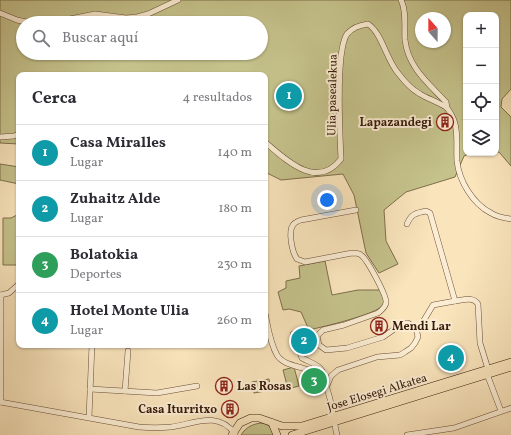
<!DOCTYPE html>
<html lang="es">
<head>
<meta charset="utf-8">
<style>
  :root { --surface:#fff; --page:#f2f2f3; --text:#2b2b33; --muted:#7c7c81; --line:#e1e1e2; --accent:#2563eb }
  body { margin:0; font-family:Vollkorn,serif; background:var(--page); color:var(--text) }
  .controls { position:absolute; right:12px; top:12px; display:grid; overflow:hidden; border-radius:8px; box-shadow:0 1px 3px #0004 }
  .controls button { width:36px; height:36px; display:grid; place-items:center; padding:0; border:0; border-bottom:1px solid var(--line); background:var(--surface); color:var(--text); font:20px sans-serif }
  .compass { position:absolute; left:415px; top:12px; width:36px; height:36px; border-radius:50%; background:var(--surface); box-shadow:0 1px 3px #0004; rotate:339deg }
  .you { position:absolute; left:327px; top:200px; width:14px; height:14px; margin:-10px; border:3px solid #fff; border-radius:50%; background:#1a73e8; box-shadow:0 0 0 6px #1a73e833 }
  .badge { display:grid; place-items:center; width:26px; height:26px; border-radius:50%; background:var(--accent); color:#fff; font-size:13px; font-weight:700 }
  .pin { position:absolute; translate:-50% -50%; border:2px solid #fff; box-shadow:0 1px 4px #0006 }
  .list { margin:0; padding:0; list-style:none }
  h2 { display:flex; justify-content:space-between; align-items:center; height:52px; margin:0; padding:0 16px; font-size:17px }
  h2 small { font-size:13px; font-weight:400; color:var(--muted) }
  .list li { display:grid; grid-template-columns:26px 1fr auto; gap:12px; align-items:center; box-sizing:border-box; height:56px; padding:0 16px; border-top:1px solid var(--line) }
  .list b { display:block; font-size:15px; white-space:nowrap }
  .list p { margin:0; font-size:13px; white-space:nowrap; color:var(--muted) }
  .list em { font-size:13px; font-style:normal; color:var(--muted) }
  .icon { flex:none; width:22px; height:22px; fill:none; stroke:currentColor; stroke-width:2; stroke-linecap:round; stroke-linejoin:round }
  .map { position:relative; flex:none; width:511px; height:435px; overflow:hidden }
  .search { position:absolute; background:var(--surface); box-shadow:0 1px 3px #0004; left:16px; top:16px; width:252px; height:44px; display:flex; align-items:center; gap:10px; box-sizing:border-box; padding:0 14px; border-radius:22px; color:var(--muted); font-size:15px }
  .panel { position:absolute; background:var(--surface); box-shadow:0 1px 3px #0004; left:16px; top:72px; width:252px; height:276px; border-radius:8px }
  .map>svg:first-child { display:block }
  .green { fill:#c5c28b; stroke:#7e6e4b; fill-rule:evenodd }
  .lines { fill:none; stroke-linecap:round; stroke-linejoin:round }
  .minor-casing { stroke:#684d37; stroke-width:6 }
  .major-casing { stroke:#371b0b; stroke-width:8 }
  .minor { stroke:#fbedd3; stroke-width:5 }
  .major { stroke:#f9e4bc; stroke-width:7 }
  .labels { text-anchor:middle; stroke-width:4; stroke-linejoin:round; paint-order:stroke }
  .street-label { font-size:12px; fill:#371b0b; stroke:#fbedd3 }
  .poi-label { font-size:12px; font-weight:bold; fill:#371b0b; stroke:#fbedd3; text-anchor:end }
</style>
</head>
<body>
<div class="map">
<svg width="511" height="435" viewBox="0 0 511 435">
  <rect width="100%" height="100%" fill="#f9e4bc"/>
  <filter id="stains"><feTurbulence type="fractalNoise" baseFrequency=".005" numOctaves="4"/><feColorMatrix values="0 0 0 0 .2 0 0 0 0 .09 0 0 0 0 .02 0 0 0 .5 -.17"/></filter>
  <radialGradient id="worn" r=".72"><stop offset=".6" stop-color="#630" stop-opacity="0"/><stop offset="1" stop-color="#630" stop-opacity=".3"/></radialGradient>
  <g class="green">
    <path d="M0,0H511V89L502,99L501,107L511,117V166L499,152H496V15H466V153H471L464,156L455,177L406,192L384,210L386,241L398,264L379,273L366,253L354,195L343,174L281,180L265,172V75H19V144L0,143ZM421,18H445V42H421ZM23,23H261V53H23Z"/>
    <path d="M0,164L19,167V184L0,180Z"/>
    <path d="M19,214V265H3V218H11Z"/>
    <path d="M325,261L332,295L358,290H380C382,295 386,300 383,305C378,314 322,327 309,330L301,312L289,309L283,310L278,292L286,288V281L300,278L299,266Z"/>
    <path d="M294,367L299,386L288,389L283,370Z"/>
    <path d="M269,379L271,390L254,393L252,382Z"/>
    <path d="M261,423C270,424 271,428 274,435H241C246,427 253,424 261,423Z"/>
  </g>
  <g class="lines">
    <g class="minor-casing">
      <g id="minor">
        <path d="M401,0C407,12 404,28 405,40C408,67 428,83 446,102L447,108"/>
        <path d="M0,13L17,20L31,23"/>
        <path d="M50,23L95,14L126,18L137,17L148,14L178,0"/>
        <path d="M0,137L14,136L19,134"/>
        <path d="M265,142C287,161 317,190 341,159C340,135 335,52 347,34C353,27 360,25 368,24C382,33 386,59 398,73C404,81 411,89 420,94C426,98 443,104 447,108C449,110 451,114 452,116C459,129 456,147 457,161C459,181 473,204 491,213C497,217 504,218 511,219"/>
        <path d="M407,224C411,214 416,213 426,211L430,213L455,301L433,305L421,325L416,328"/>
        <path d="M0,295L9,293L19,284"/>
        <path d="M455,301C463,300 473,296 478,304L480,343L488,369"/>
        <path d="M265,313C268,327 270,343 277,355C286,370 314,364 324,382C332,396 333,419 337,435"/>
        <path d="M293,334L302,358C315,365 324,365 324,381"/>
        <path d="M487,374L501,411"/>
        <path d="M326,388L331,376L338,370L377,357L400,355L405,352L411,348L415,343L418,337L416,328L408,323H403L383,337L347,348L326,350L319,345L317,336L323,330L344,325L378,313C382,310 385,307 386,303C387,296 367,259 361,255C359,253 355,253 352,253L305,262L297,259C292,252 288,232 293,225C295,222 298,221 301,220L356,210"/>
        <path d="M90,389L157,393L197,386"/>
        <path d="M125,391L128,351"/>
        <path d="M0,402L139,427C150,428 160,428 171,427C194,424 218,410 235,434"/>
        <path d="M1,402V295"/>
        <path d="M89,417L92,345"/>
        <path d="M407,435L454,428L511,408"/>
      </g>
    </g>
    <g class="major-casing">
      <g id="major">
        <path d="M272,423L277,435"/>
        <path d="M232,435L240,423L251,418H259L282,426H302L511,362"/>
        <path d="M292,435L511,367"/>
      </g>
    </g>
    <use href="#minor" class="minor"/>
    <use href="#major" class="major"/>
  </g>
  <defs>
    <g id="building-ring" transform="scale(0.9)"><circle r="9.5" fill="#fbedd3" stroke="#8f2418" stroke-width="1.5"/><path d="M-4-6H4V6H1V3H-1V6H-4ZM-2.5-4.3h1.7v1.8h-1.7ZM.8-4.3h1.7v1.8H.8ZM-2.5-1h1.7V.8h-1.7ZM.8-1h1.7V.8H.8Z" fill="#8f2418"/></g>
  </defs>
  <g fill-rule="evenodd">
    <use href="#building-ring" x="445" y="122"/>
    <use href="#building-ring" x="379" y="326"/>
    <use href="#building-ring" x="224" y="386"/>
    <use href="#building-ring" x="230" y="409"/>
  </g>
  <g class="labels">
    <g class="street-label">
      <text transform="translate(332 95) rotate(-89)" y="4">Ulia pasealekua</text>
      <text transform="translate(377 392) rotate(-17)" y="4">Jose Elosegi Alkatea</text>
    </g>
    <g class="poi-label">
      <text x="432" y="126">Lapazandegi</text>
      <text x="392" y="330" text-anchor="start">Mendi Lar</text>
      <text x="237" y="390" text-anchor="start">Las Rosas</text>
      <text x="217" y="413">Casa Iturritxo</text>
    </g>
  </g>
  <rect width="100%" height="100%" filter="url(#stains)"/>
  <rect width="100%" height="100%" fill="url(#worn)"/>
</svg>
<div class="controls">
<button>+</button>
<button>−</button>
<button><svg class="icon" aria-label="locate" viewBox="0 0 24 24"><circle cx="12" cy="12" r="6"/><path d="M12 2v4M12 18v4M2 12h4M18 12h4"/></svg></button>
<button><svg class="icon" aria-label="layers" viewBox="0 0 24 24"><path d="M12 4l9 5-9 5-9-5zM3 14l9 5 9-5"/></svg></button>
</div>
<svg class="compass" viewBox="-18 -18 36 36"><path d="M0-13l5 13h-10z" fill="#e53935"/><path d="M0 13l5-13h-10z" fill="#7c7c81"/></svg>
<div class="you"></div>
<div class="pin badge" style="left:289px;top:96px;background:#0f9aa8">1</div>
<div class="pin badge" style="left:304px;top:341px;background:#0f9aa8">2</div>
<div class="pin badge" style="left:314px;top:381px;background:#2e9e5b">3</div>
<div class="pin badge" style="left:451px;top:358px;background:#0f9aa8">4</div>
<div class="search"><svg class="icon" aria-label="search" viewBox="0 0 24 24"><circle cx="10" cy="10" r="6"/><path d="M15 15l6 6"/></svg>Buscar aquí</div>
<section class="panel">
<h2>Cerca<small>4 resultados</small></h2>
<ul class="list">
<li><span class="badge" style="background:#0f9aa8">1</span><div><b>Casa Miralles</b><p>Lugar</p></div><em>140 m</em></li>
<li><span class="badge" style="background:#0f9aa8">2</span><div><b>Zuhaitz Alde</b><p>Lugar</p></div><em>180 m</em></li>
<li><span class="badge" style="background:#2e9e5b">3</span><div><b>Bolatokia</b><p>Deportes</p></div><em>230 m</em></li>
<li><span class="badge" style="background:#0f9aa8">4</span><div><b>Hotel Monte Ulia</b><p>Lugar</p></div><em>260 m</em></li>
</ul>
</section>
</div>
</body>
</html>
